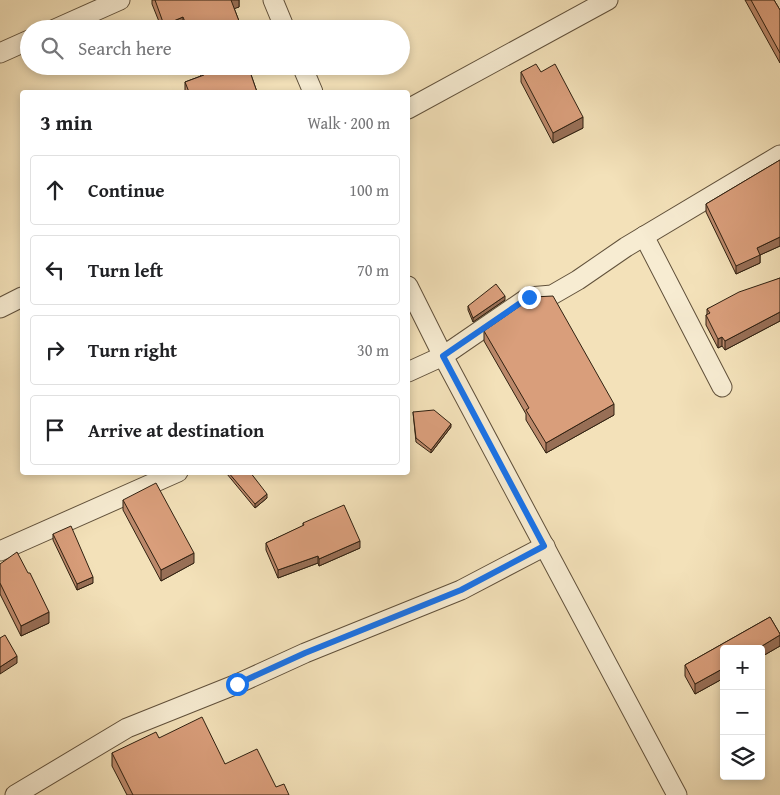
<!DOCTYPE html>
<html lang="en">
<head>
<meta charset="utf-8">
<style>
  :root { --surface:#fff; --page:#f2f2f2; --text:#202124; --muted:#757577; --line:#e0e0e0 }
  body { margin:0; font-family:"Gentium Book Plus",serif; background:var(--page); color:var(--text) }
  .controls { position:absolute; right:15px; bottom:15px; display:grid; overflow:hidden; border-radius:5px; box-shadow:0 2px 8px #0003 }
  .controls button { width:45px; height:45px; display:grid; place-items:center; padding:0; border:0; border-bottom:1px solid var(--line); background:var(--surface); color:var(--text); font:25px sans-serif }
  .stop { position:absolute; width:15px; height:15px; margin:-11px; border:4px solid #1a73e8; border-radius:50%; background:#fff }
  .stop.end { background:#1a73e8; border-color:#fff; box-shadow:0 1px 5px #0008 }
  .list { margin:0; padding:0; list-style:none }
  h2 { display:flex; justify-content:space-between; align-items:center; height:65px; margin:0; padding:0 20px; font-size:21px }
  h2 small { font-size:16px; font-weight:400; color:var(--muted) }
  .list li { display:grid; grid-template-columns:32px 1fr auto; gap:15px; align-items:center; box-sizing:border-box; height:70px; margin:0 10px 10px; padding:0 10px; border:1px solid var(--line); border-radius:5px }
  .list b { display:block; font-size:19px; white-space:nowrap }
  .list em { font-size:16px; font-style:normal; color:var(--muted) }
  .icon { flex:none; width:28px; height:28px; fill:none; stroke:currentColor; stroke-width:2; stroke-linecap:round; stroke-linejoin:round }
  .map { position:relative; flex:none; width:780px; height:795px; overflow:hidden }
  .search { position:absolute; background:var(--surface); box-shadow:0 2px 8px #0003; left:20px; top:20px; width:390px; height:55px; display:flex; align-items:center; gap:12px; box-sizing:border-box; padding:0 18px; border-radius:28px; color:var(--muted); font-size:19px }
  .panel { position:absolute; background:var(--surface); box-shadow:0 2px 8px #0003; left:20px; top:90px; width:390px; height:385px; border-radius:5px }
  .map>svg:first-child { display:block }
  .lines { fill:none; stroke-linecap:round; stroke-linejoin:round }
  .minor-casing { stroke:#61513b; stroke-width:21 }
  .minor { stroke:#f7ecd2; stroke-width:19 }
  .wall { fill:#bb886a; stroke:#302111 }
  .shaded-wall { fill:#986f56; stroke:#302111 }
  .building { fill:#d99e7b; stroke:#302111 }
  .route { stroke:#1a73e8; stroke-width:6 }
</style>
</head>
<body>
<div class="map">
<svg width="780" height="795" viewBox="0 0 780 795">
  <rect width="100%" height="100%" fill="#f3e1b9"/>
  <filter id="stains"><feTurbulence type="fractalNoise" baseFrequency=".004" numOctaves="4"/><feColorMatrix values="0 0 0 0 .2 0 0 0 0 .09 0 0 0 0 .02 0 0 0 .5 -.17"/></filter>
  <radialGradient id="worn" r=".72"><stop offset=".6" stop-color="#630" stop-opacity="0"/><stop offset="1" stop-color="#630" stop-opacity=".3"/></radialGradient>
  <g class="lines">
    <g class="minor-casing">
      <g id="minor">
        <path d="M273,0L285,29"/>
        <path d="M55,29L120,0"/>
        <path d="M0,53L29,40"/>
        <path d="M302,66L313,92"/>
        <path d="M408,109L608,0"/>
        <path d="M644,236L722,387"/>
        <path d="M408,286L443,356L677,795"/>
        <path d="M0,308L22,297"/>
        <path d="M408,372L443,356L529,297L552,295L578,280L626,247L780,155"/>
        <path d="M0,551L178,472"/>
        <path d="M15,795L127,728L237,684L305,653L461,590L545,546"/>
      </g>
    </g>
    <use href="#minor" class="minor"/>
  </g>
  <g class="wall">
    <path d="M152,0H239V7L234,8L242,29H184L183,27L180,29H162L152,4Z"/>
    <path d="M745,0H774L780,10V63Z"/>
    <path d="M197,66H248L257,92H185V82L201,76Z"/>
    <path d="M521,72H541L583,128L553,143L521,82Z"/>
    <path d="M780,160V246L760,255V263L736,274L706,212V204Z"/>
    <path d="M780,278V321L725,350L722,346L718,348L706,325V315H707V309Z"/>
    <path d="M505,300L473,322L468,310V306Z"/>
    <path d="M484,331L614,415L546,453L526,420V414L484,341Z"/>
    <path d="M413,412L451,427L431,453L416,442Z"/>
    <path d="M226,472H250L267,498L255,508L227,474Z"/>
    <path d="M123,500L194,563L161,581L123,510Z"/>
    <path d="M303,523L360,548L319,566L318,563L278,578L266,550V543L303,526Z"/>
    <path d="M53,534L93,583L77,590L53,540Z"/>
    <path d="M0,564L49,623L21,636L0,594Z"/>
    <path d="M770,617L780,634V646L761,657V649H724V678L695,694L685,676V665Z"/>
    <path d="M159,738L225,764L289,795H127L112,766V753Z"/>
  </g>
  <g class="shaded-wall">
    <path d="M231,0H239V7L231,10Z"/>
    <path d="M183,17V27L180,29H164V25Z"/>
    <path d="M583,117V128L553,143V133Z"/>
    <path d="M780,237V246L760,255V263L736,274V266L757,248Z"/>
    <path d="M505,296V300L473,322V318Z"/>
    <path d="M780,312V321L725,350V341Z"/>
    <path d="M722,337V346L718,348V339Z"/>
    <path d="M614,404V415L546,453V443Z"/>
    <path d="M451,424V427L431,453V450Z"/>
    <path d="M267,494V498L255,508V504Z"/>
    <path d="M360,541V548L319,566V559Z"/>
    <path d="M194,553V563L161,581V570Z"/>
    <path d="M318,556V563L278,578V570Z"/>
    <path d="M93,577V583L77,590V584Z"/>
    <path d="M49,612V623L21,636V626Z"/>
    <path d="M780,635V646L761,657V649H757Z"/>
    <path d="M17,656V663L0,674V667Z"/>
    <path d="M724,668V678L695,694V684Z"/>
  </g>
  <g class="building">
    <path d="M155,0H231L242,29H188L183,17L164,25Z"/>
    <path d="M751,0H774L780,10V53Z"/>
    <path d="M536,64L541,72L555,64L583,117L553,133L521,72Z"/>
    <path d="M201,66H248L257,92H189L185,82L204,75Z"/>
    <path d="M780,160V237L757,248L760,255L736,266L706,204Z"/>
    <path d="M780,278V312L725,341L722,337L718,339L706,315L710,313L707,309L739,292Z"/>
    <path d="M496,284L505,296L473,318L468,306Z"/>
    <path d="M553,296L614,404L546,443L526,410L529,408L484,331L533,297Z"/>
    <path d="M434,410L451,424L431,450L416,438L413,412Z"/>
    <path d="M228,472H250L267,494L255,504Z"/>
    <path d="M156,483L194,553L161,570L123,500Z"/>
    <path d="M344,505L360,541L319,559L318,556L278,570L266,543L304,525L303,523Z"/>
    <path d="M71,526L93,577L77,584L53,534Z"/>
    <path d="M17,552L28,573H30L49,612L21,626L0,583V564Z"/>
    <path d="M770,617L780,634V635L757,649H724V668L695,684L685,665Z"/>
    <path d="M5,635L17,656L0,667V638Z"/>
    <path d="M202,717L225,764L257,749L276,787L284,784L289,795H133L112,753L156,732L159,738Z"/>
  </g>
  <g class="lines">
    <path class="route" d="M237,684L305,653L461,590L544,546L443,356L529,297"/>
  </g>
  <rect width="100%" height="100%" filter="url(#stains)"/>
  <rect width="100%" height="100%" fill="url(#worn)"/>
</svg>
<div class="controls">
<button>+</button>
<button>−</button>
<button><svg class="icon" aria-label="layers" viewBox="0 0 24 24"><path d="M12 4l9 5-9 5-9-5zM3 14l9 5 9-5"/></svg></button>
</div>
<div class="stop" style="left:237px;top:684px"></div>
<div class="stop end" style="left:529px;top:297px"></div>
<div class="search"><svg class="icon" aria-label="search" viewBox="0 0 24 24"><circle cx="10" cy="10" r="6"/><path d="M15 15l6 6"/></svg>Search here</div>
<section class="panel">
<h2>3 min<small>Walk · 200 m</small></h2>
<ul class="list">
<li><svg class="icon" aria-label="ahead" viewBox="0 0 24 24"><path d="M12 20V5M6 11l6-6 6 6"/></svg><div><b>Continue</b></div><em>100 m</em></li>
<li><svg class="icon" aria-label="left" viewBox="0 0 24 24"><path d="M17 20v-9H6M10 6l-5 5 5 5"/></svg><div><b>Turn left</b></div><em>70 m</em></li>
<li><svg class="icon" aria-label="right" viewBox="0 0 24 24"><path d="M7 20v-9h11M14 6l5 5-5 5"/></svg><div><b>Turn right</b></div><em>30 m</em></li>
<li><svg class="icon" aria-label="arrive" viewBox="0 0 24 24"><path d="M6 21V4h12l-3 4 3 4H6"/></svg><div><b>Arrive at destination</b></div></li>
</ul>
</section>
</div>
</body>
</html>
